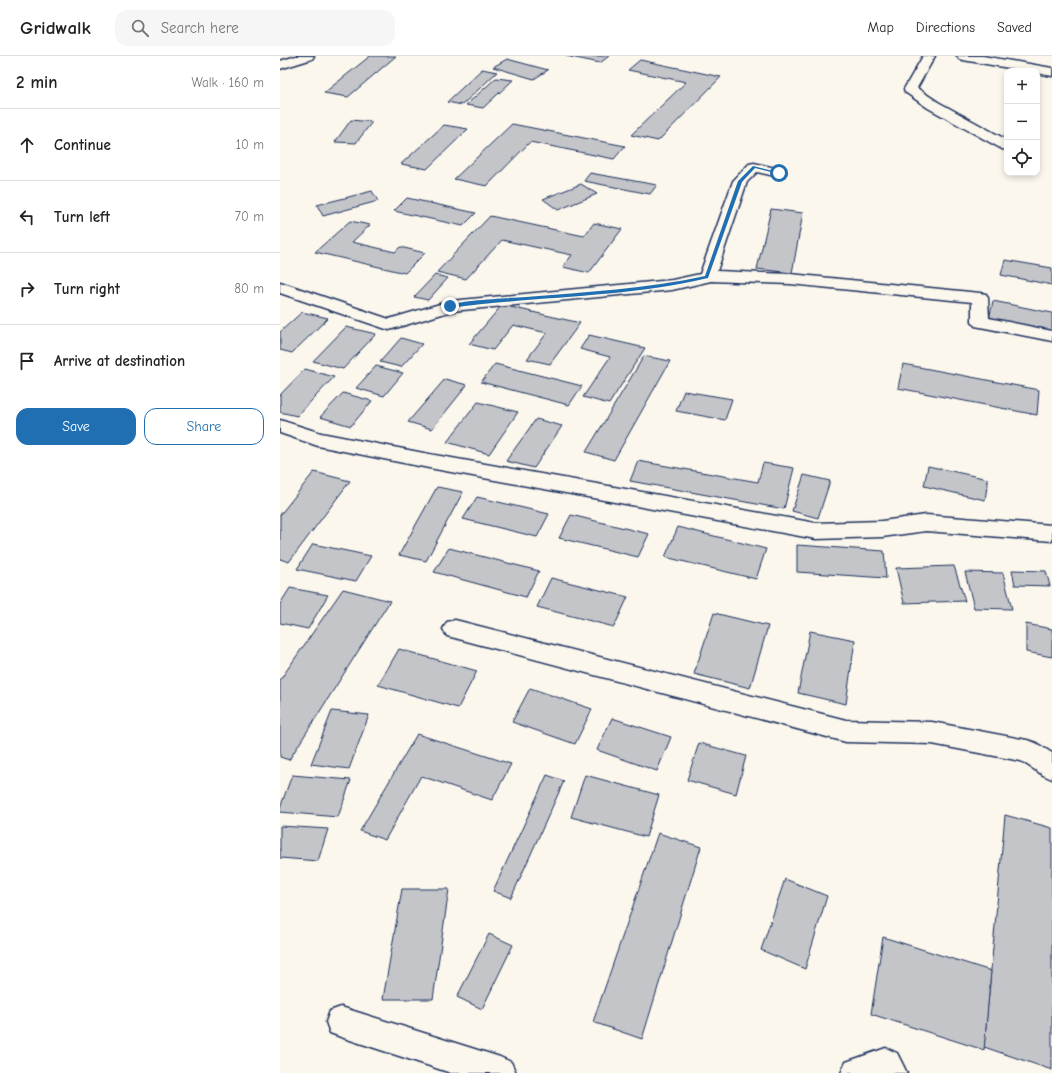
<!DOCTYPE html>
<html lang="en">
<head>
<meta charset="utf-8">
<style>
  :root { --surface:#fff; --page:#f6f6f6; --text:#222; --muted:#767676; --line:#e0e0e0; --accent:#1f6fb2 }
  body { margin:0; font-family:"Comic Neue",sans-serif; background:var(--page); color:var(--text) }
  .controls { position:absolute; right:12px; top:12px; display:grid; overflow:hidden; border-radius:8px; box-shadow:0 2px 6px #0003 }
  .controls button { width:36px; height:36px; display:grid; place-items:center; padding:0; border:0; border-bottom:1px solid var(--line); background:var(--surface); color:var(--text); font:20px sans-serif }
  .stop { position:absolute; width:12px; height:12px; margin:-9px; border:3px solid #1f6fb2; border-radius:50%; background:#fff }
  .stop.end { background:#1f6fb2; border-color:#fff; box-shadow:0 1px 4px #0008 }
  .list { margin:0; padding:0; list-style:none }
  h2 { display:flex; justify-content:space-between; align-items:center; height:52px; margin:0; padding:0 16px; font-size:17px }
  h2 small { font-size:13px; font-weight:400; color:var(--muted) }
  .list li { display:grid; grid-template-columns:26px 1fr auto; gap:12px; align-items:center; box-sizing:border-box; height:72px; padding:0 16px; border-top:1px solid var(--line) }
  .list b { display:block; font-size:15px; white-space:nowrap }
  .list em { font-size:13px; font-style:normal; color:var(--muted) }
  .actions { display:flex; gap:8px; padding:12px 16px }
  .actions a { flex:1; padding:9px 0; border:1px solid var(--accent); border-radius:12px; text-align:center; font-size:14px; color:var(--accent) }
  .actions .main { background:var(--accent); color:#fff }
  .icon { flex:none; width:22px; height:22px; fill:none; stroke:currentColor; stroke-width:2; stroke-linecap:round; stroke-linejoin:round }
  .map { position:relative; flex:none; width:772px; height:1017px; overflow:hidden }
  header { display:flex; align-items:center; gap:24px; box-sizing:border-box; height:56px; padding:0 20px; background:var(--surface); border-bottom:1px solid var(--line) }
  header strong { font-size:19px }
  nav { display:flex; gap:22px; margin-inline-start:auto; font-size:14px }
  .search { width:280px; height:36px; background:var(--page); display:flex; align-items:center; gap:10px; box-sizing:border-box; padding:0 14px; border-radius:12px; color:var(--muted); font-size:15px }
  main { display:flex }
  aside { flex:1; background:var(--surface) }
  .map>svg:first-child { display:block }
  .building { fill:#c3c5c9; stroke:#1b2f5e }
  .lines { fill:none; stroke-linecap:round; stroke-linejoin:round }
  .minor-casing { stroke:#1b2f5e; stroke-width:3 }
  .minor { fill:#fbf7ec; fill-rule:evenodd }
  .route { fill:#1f6fb2 }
</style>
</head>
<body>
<header>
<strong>Gridwalk</strong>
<div class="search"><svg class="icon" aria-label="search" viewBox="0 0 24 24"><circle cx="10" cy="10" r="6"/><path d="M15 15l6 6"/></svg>Search here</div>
<nav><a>Map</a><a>Directions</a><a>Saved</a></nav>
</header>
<main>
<aside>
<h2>2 min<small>Walk · 160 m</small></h2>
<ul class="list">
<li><svg class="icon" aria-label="ahead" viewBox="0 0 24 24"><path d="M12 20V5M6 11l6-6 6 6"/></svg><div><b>Continue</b></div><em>10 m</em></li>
<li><svg class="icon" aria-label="left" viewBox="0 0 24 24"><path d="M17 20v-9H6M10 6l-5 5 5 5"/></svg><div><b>Turn left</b></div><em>70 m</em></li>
<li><svg class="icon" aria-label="right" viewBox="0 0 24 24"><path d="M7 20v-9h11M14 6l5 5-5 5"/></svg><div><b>Turn right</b></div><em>80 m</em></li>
<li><svg class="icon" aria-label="arrive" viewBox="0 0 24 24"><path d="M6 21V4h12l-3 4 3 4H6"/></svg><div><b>Arrive at destination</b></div></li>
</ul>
<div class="actions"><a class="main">Save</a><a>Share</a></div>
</aside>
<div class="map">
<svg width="772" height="1017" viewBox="0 0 772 1017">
  <rect width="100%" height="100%" fill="#fbf7ec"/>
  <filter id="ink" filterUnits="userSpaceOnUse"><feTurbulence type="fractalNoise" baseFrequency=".025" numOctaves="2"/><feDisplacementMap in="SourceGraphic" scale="8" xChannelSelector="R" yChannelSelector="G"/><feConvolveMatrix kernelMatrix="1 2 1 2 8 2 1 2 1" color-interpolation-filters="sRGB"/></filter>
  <g filter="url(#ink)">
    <g class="building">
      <path d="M90,0H116L68,41L44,37Z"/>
      <path d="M286,0H329L320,7Z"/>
      <path d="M227,3L268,14L254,23L213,11Z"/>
      <path d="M360,4L441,21L378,85L351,79L406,26L348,14Z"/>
      <path d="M202,13L217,16L182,49L167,46Z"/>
      <path d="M216,22L233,24L203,52L186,49Z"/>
      <path d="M71,64L92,66L76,87L55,86Z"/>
      <path d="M232,68L345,90L334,103L250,86L207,130L174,123Z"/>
      <path d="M164,69L188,73L147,113L121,108Z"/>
      <path d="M310,117L377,129L370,138L304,125Z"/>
      <path d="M301,128L317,138L278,154L263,143Z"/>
      <path d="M92,135L98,145L43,160L37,149Z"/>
      <path d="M127,142L196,157L183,170L114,155Z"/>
      <path d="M491,153L523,157L512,217L477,213Z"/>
      <path d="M210,160L304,180L314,167L342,173L309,217L283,211L292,199L222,184L186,223L157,216Z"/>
      <path d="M70,165L90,169L72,186L115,196L120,191L145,197L125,217L35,196Z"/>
      <path d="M725,204L772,212V229L721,219Z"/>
      <path d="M155,219L168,222L148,244L134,241Z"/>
      <path d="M713,245L772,257V276L709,263Z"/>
      <path d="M222,249L300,267L270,308L247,303L267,277L233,269L213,294L189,288Z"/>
      <path d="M22,256L48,262L12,297L0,294V276Z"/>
      <path d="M66,271L96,278L63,313L33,305Z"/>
      <path d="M309,279L365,292L329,348L303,341L330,301L300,293Z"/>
      <path d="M121,282L142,288L121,311L100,306Z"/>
      <path d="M364,300L390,305L334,404L306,396Z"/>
      <path d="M215,308L302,330L289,349L201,326Z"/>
      <path d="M623,308L759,334L757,359L618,332Z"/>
      <path d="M96,310L123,317L104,340L76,332Z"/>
      <path d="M25,313L54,321L17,360L0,356V339Z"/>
      <path d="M165,323L187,329L152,373L128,366Z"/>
      <path d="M404,335L452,343L445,364L396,355Z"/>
      <path d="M63,337L92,345L71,370L40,361Z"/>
      <path d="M198,346L238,356L209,398L167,386Z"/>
      <path d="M256,363L282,370L254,412L226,405Z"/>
      <path d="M358,405L478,426L483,407L514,412L504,453L350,425Z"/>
      <path d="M648,410L708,423L705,444L644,430Z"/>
      <path d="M34,416L70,425L9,506L0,503V459Z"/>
      <path d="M524,419L550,425L538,462L512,455Z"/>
      <path d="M157,431L183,436L146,505L119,499Z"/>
      <path d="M197,441L269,458L257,481L183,463Z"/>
      <path d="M291,459L369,478L358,501L279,482Z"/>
      <path d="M398,471L486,493L476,523L385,501Z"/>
      <path d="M33,488L91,500L76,525L17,513Z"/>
      <path d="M517,489L604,495L606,522L517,516Z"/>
      <path d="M169,492L259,515L246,541L154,516Z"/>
      <path d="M674,510L685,545L624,547L616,512Z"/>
      <path d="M732,514L766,515L770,530L735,529Z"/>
      <path d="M685,516L723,517L732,553L694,552Z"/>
      <path d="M271,522L348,541L334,571L257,551Z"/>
      <path d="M10,532L48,539L28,573L0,567V548Z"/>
      <path d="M63,533L110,545L9,704L0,701V624Z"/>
      <path d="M434,557L488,570L470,632L414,618Z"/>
      <path d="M746,568L772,573V601L746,596Z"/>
      <path d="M530,575L575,584L566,648L518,637Z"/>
      <path d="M119,593L197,615L178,652L98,629Z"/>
      <path d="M250,632L312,653L295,688L232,666Z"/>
      <path d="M52,655L89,659L69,713L31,708Z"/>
      <path d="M332,662L391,681L377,715L317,694Z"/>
      <path d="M137,678L231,708L212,744L141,720L105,784L80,775Z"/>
      <path d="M419,687L466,700L456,738L407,724Z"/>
      <path d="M12,719L71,724L58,761L0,756V752Z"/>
      <path d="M267,719L284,725L231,842L213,835Z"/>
      <path d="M305,719L379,739L366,781L291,761Z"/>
      <path d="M725,759L772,772V1014L704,991Z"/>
      <path d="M0,770L48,773L38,805L0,802Z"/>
      <path d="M378,777L421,791L362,983L313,966Z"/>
      <path d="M505,823L547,840L525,913L481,894Z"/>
      <path d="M122,833H169L153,943H103Z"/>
      <path d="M209,878L233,889L202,953L177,941Z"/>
      <path d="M603,881L711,915L704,994L591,958Z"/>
    </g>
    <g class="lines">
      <g class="minor-casing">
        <g id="minor">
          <path d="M16,0H34L32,3L0,13V5Z"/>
          <path d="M643,0H655L637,32L658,46L727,84V94L722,93L648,52L625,36L624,33Z"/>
          <path d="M677,0H703L772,12V20L757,17V15H746L683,4L679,3Z"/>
          <path d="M474,107L504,114L506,117L504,120L499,121L477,116L467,126L437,215L510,218L700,237L706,238L708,242L709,262L772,275V285L695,270L692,266V246L510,228L431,225L392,234L172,255L109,274L0,237V226L109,263L170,245L392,224L420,218L453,125L469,108Z"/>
          <path d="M0,364L41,377L149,398L536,467L602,465L646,459L772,469V485L646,475L602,481L536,483L149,412L38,390L0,377Z"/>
          <path d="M175,564L566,664L652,666L747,684L756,687L772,697V723L763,719L741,705L652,688L566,686L175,582L167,580L163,573L167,566Z"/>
          <path d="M61,951L220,1001L231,1006L236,1017H171L61,981L50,977L46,966L50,955Z"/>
          <path d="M606,992L617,997L627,1017H561L566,1006Z"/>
        </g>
      </g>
      <use href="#minor" class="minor"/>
    </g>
  </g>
  <path class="route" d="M473,110L501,117L499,118L475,112L462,126L428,222C344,242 256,240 170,252L167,250C178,244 230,242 246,241C306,236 366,233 425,220L458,125Z"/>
</svg>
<div class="controls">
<button>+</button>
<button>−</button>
<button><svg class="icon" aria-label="locate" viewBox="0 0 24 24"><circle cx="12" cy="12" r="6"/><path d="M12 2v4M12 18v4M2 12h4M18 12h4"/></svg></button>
</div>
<div class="stop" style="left:499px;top:117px"></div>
<div class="stop end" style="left:170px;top:250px"></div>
</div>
</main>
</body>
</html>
